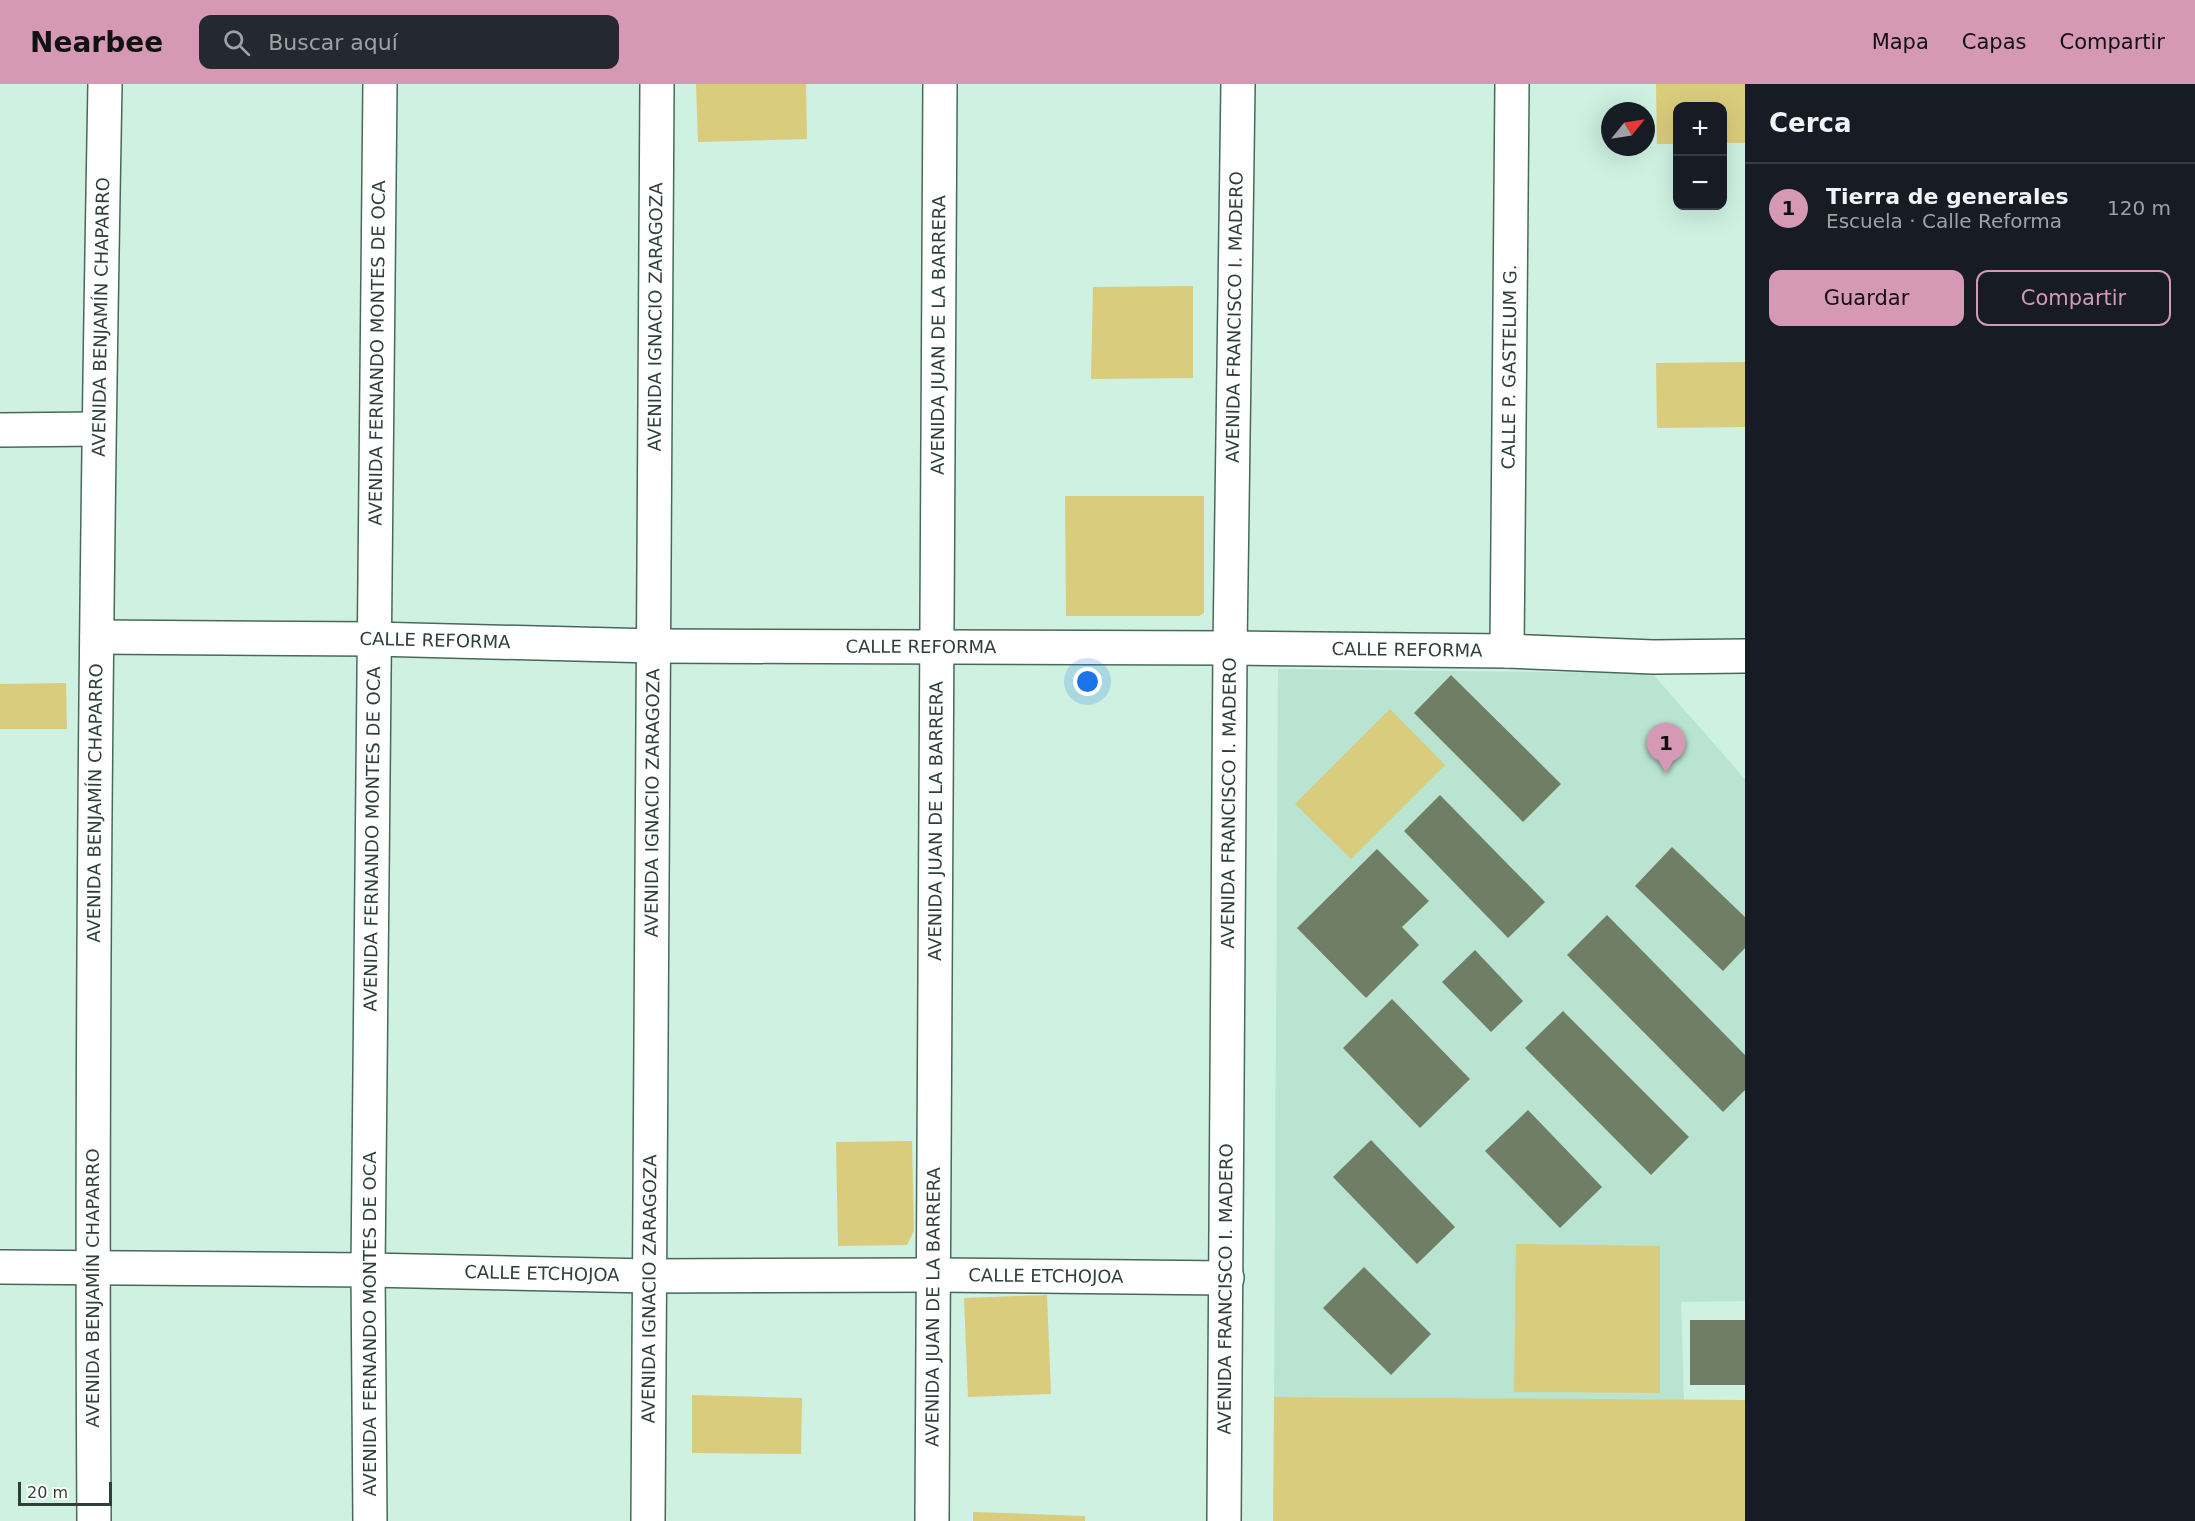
<!DOCTYPE html>
<html lang="es">
<head>
<meta charset="utf-8">
<style>
  :root { --surface:#171b24; --page:#242831; --text:#f1f3f6; --muted:#9ea1a6; --line:#363941; --accent:#d598b5 }
  body { margin:0; font-family:"DejaVu Sans",sans-serif; background:var(--page); color:var(--text) }
  .controls { position:absolute; right:18px; top:18px; display:grid; overflow:hidden; border-radius:12px; box-shadow:0 6px 24px #0002 }
  .controls button { width:54px; height:54px; display:grid; place-items:center; padding:0; border:0; border-bottom:2px solid var(--line); background:var(--surface); color:var(--text); font:30px sans-serif }
  .compass { position:absolute; left:1601px; top:18px; width:54px; height:54px; border-radius:50%; background:var(--surface); box-shadow:0 6px 24px #0002; rotate:60deg }
  .scale { position:absolute; left:18px; bottom:15px; width:94px; box-sizing:border-box; padding-left:6px; border:3px solid #313f39; border-top:0; font-size:16px; line-height:21px; white-space:nowrap; color:#313f39; -webkit-text-stroke:4px #fff; paint-order:stroke }
  .you { position:absolute; left:1088px; top:598px; width:21px; height:21px; margin:-15px; border:4px solid #fff; border-radius:50%; background:#1a73e8; box-shadow:0 0 0 9px #1a73e833 }
  .badge { display:grid; place-items:center; width:39px; height:39px; border-radius:50%; background:var(--accent); color:#111; font-size:20px; font-weight:700 }
  .pin { position:absolute; translate:-50% -50px; filter:drop-shadow(0 2px 3px #0008) }
  .pin::after { content:''; position:absolute; top:32px; width:21px; height:18px; background:inherit; clip-path:polygon(0 0,100% 0,50% 100%) }
  .list { margin:0; padding:0; list-style:none }
  h2 { display:flex; justify-content:space-between; align-items:center; height:78px; margin:0; padding:0 24px; font-size:26px }
  h2 small { font-size:20px; font-weight:400; color:var(--muted) }
  .list li { display:grid; grid-template-columns:39px 1fr auto; gap:18px; align-items:center; box-sizing:border-box; height:90px; padding:0 24px; border-top:2px solid var(--line) }
  .list b { display:block; font-size:22px; white-space:nowrap }
  .list p { margin:0; font-size:20px; white-space:nowrap; color:var(--muted) }
  .list em { font-size:20px; font-style:normal; color:var(--muted) }
  .actions { display:flex; gap:12px; padding:18px 24px }
  .actions a { flex:1; padding:14px 0; border:2px solid var(--accent); border-radius:12px; text-align:center; font-size:21px; color:var(--accent) }
  .actions .main { background:var(--accent); color:#111 }
  .icon { flex:none; width:33px; height:33px; fill:none; stroke:currentColor; stroke-width:2; stroke-linecap:round; stroke-linejoin:round }
  .map { position:relative; flex:none; width:1745px; height:1437px; overflow:hidden }
  header { display:flex; align-items:center; gap:36px; box-sizing:border-box; height:84px; padding:0 30px; background:var(--accent); color:#111 }
  header strong { font-size:28px }
  nav { display:flex; gap:33px; margin-inline-start:auto; font-size:21px }
  .search { width:420px; height:54px; background:var(--page); display:flex; align-items:center; gap:15px; box-sizing:border-box; padding:0 21px; border-radius:12px; color:var(--muted); font-size:22px }
  main { display:flex }
  aside { flex:1; background:var(--surface) }
  .map>svg:first-child { display:block }
  .built { fill:#bae4d2 }
  .green { fill:#dacc7d }
  .building { fill:#6f7e65 }
  .lines { fill:none; stroke-linecap:round; stroke-linejoin:round }
  .street-casing { stroke:#49685b; stroke-width:36 }
  .street { stroke:#fff; stroke-width:33 }
  .labels { text-anchor:middle; stroke-width:6; stroke-linejoin:round; paint-order:stroke }
  .street-label { font-size:18px; fill:#313f39; stroke:#fff }
</style>
</head>
<body>
<header>
<strong>Nearbee</strong>
<div class="search"><svg class="icon" aria-label="search" viewBox="0 0 24 24"><circle cx="10" cy="10" r="6"/><path d="M15 15l6 6"/></svg>Buscar aquí</div>
<nav><a>Mapa</a><a>Capas</a><a>Compartir</a></nav>
</header>
<main>
<div class="map">
<svg width="1745" height="1437" viewBox="0 0 1745 1437">
  <rect width="100%" height="100%" fill="#cef1e1"/>
  <path class="built" d="M1278,585L1652,589L1745,695V1217L1681,1218L1684,1316L1274,1313Z"/>
  <g class="green">
    <path d="M696,0H806L807,55L698,58Z"/>
    <path d="M1656,0H1745V59H1723L1722,22H1678L1677,60H1657Z"/>
    <path d="M1193,202V294L1091,295L1093,203Z"/>
    <path d="M1745,278V343L1657,344L1656,279Z"/>
    <path d="M1065,412H1204V529L1199,532H1066Z"/>
    <path d="M66,599L67,645H0V600Z"/>
    <path d="M1390,625L1445,681L1351,775L1295,720Z"/>
    <path d="M912,1057L914,1147L907,1161L838,1162L836,1058Z"/>
    <path d="M1516,1160L1660,1162V1309L1514,1308Z"/>
    <path d="M1047,1211L1051,1310L968,1313L964,1214Z"/>
    <path d="M692,1311L802,1314L801,1370L692,1369Z"/>
    <path d="M1274,1313L1745,1316V1437H1273Z"/>
    <path d="M973,1428L1085,1432V1437H973Z"/>
  </g>
  <g class="building">
    <path d="M1451,591L1561,700L1523,738L1414,629Z"/>
    <path d="M1440,711L1545,818L1508,854L1404,747Z"/>
    <path d="M1672,763L1745,833V864L1723,887L1635,802Z"/>
    <path d="M1377,765L1429,817L1402,843L1419,861L1366,914L1297,844Z"/>
    <path d="M1607,831L1745,971V1006L1723,1028L1567,871Z"/>
    <path d="M1475,866L1523,917L1491,948L1442,898Z"/>
    <path d="M1392,915L1470,995L1420,1044L1343,964Z"/>
    <path d="M1563,927L1689,1053L1651,1091L1525,964Z"/>
    <path d="M1528,1026L1602,1103L1560,1144L1485,1067Z"/>
    <path d="M1371,1056L1455,1143L1417,1180L1333,1093Z"/>
    <path d="M1364,1183L1431,1250L1391,1291L1323,1224Z"/>
    <rect x="1690" y="1236" width="55" height="65"/>
  </g>
  <g class="lines">
    <g class="street-casing">
      <g id="street">
        <path d="M0,346L98,345"/>
        <path id="s1" d="M97,553L373,555L654,562L1230,564L1507,567L1653,573L1745,572"/>
        <path id="s2" d="M1507,567L1512,0"/>
        <path id="s3" d="M0,1183L368,1186L649,1192L935,1191L1227,1194"/>
        <path id="s4" d="M94,1437C91,958 96,479 105,0"/>
        <path id="s5" d="M370,1437L368,1186L380,0"/>
        <path id="s6" d="M648,1437L657,0"/>
        <path id="s7" d="M932,1437L940,0"/>
        <path id="s8" d="M1224,1437L1230,564L1238,0"/>
      </g>
    </g>
    <use href="#street" class="street"/>
  </g>
  <g class="labels">
    <g class="street-label">
      <text dy="6" stroke="none"><textPath href="#s4" startOffset="1204">AVENIDA BENJAMÍN CHAPARRO</textPath></text>
      <text dy="6" stroke="none"><textPath href="#s6" startOffset="1204">AVENIDA IGNACIO ZARAGOZA</textPath></text>
      <text dy="6" stroke="none"><textPath href="#s8" startOffset="1204">AVENIDA FRANCISCO I. MADERO</textPath></text>
      <text dy="6" stroke="none"><textPath href="#s7" startOffset="1186">AVENIDA JUAN DE LA BARRERA</textPath></text>
      <text dy="6" stroke="none"><textPath href="#s5" startOffset="1168">AVENIDA FERNANDO MONTES DE OCA</textPath></text>
      <text dy="6" stroke="none"><textPath href="#s2" startOffset="284">CALLE P. GASTELUM G.</textPath></text>
      <text dy="6" stroke="none"><textPath href="#s1" startOffset="338">CALLE REFORMA</textPath></text>
      <text dy="6" stroke="none"><textPath href="#s1" startOffset="824">CALLE REFORMA</textPath></text>
      <text dy="6" stroke="none"><textPath href="#s1" startOffset="1310">CALLE REFORMA</textPath></text>
      <text dy="6" stroke="none"><textPath href="#s4" startOffset="718">AVENIDA BENJAMÍN CHAPARRO</textPath></text>
      <text dy="6" stroke="none"><textPath href="#s8" startOffset="718">AVENIDA FRANCISCO I. MADERO</textPath></text>
      <text dy="6" stroke="none"><textPath href="#s6" startOffset="718">AVENIDA IGNACIO ZARAGOZA</textPath></text>
      <text dy="6" stroke="none"><textPath href="#s7" startOffset="700">AVENIDA JUAN DE LA BARRERA</textPath></text>
      <text dy="6" stroke="none"><textPath href="#s5" startOffset="682">AVENIDA FERNANDO MONTES DE OCA</textPath></text>
      <text dy="6" stroke="none"><textPath href="#s3" startOffset="542">CALLE ETCHOJOA</textPath></text>
      <text dy="6" stroke="none"><textPath href="#s3" startOffset="1046">CALLE ETCHOJOA</textPath></text>
      <text transform="translate(93 1204) rotate(-90)" y="6">AVENIDA BENJAMÍN CHAPARRO</text>
      <text dy="6" stroke="none"><textPath href="#s6" startOffset="232">AVENIDA IGNACIO ZARAGOZA</textPath></text>
      <text dy="6" stroke="none"><textPath href="#s8" startOffset="232">AVENIDA FRANCISCO I. MADERO</textPath></text>
      <text dy="6" stroke="none"><textPath href="#s7" startOffset="214">AVENIDA JUAN DE LA BARRERA</textPath></text>
      <text transform="translate(370 1240) rotate(-90)" y="6">AVENIDA FERNANDO MONTES DE OCA</text>
    </g>
  </g>
</svg>
<div class="controls">
<button>+</button>
<button>−</button>
</div>
<svg class="compass" viewBox="-18 -18 36 36"><path d="M0-13l5 13h-10z" fill="#e53935"/><path d="M0 13l5-13h-10z" fill="#9ea1a6"/></svg>
<div class="scale">20 m</div>
<div class="you"></div>
<div class="pin badge" style="left:1666px;top:689px">1</div>
</div>
<aside>
<h2>Cerca<small></small></h2>
<ul class="list">
<li><span class="badge">1</span><div><b>Tierra de generales</b><p>Escuela · Calle Reforma</p></div><em>120 m</em></li>
</ul>
<div class="actions"><a class="main">Guardar</a><a>Compartir</a></div>
</aside>
</main>
</body>
</html>
